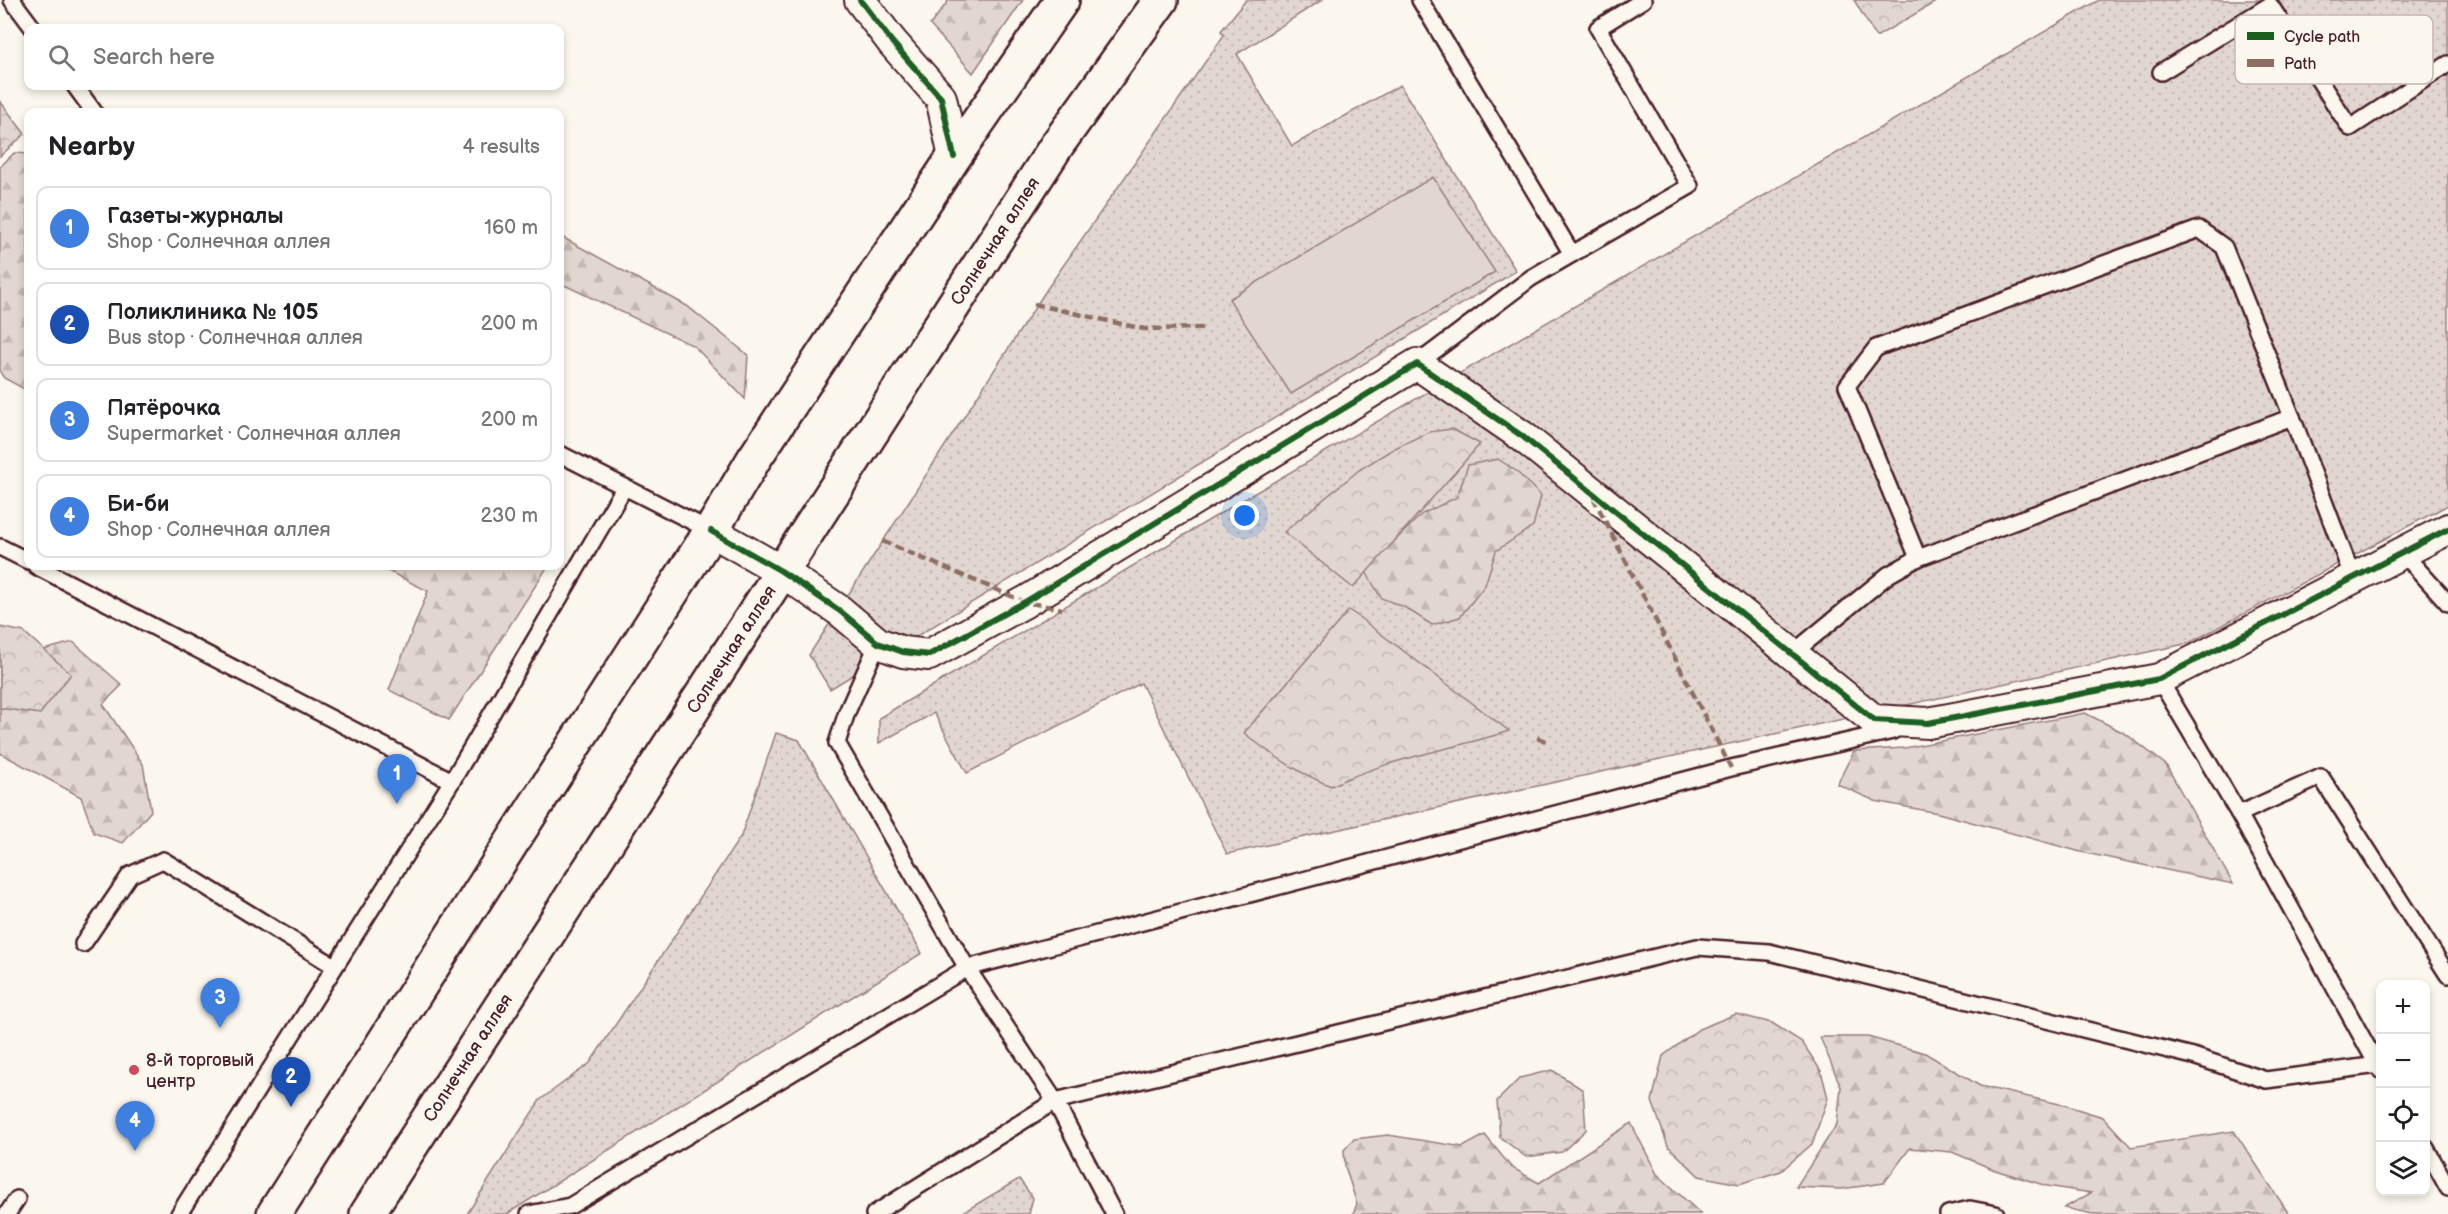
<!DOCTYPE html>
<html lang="en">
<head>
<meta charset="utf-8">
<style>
  :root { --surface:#fff; --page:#f6f6f6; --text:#202124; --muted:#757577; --line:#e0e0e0; --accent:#d1495b }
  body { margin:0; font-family:"Balsamiq Sans",sans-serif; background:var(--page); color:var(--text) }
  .controls { position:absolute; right:18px; bottom:18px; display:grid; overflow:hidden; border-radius:12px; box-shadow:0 3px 9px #0003 }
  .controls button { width:54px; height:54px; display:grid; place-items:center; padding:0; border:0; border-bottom:2px solid var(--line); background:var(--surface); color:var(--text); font:30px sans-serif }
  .you { position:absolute; left:1245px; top:516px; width:21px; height:21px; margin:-15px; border:4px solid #fff; border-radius:50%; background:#1a73e8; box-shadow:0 0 0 9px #1a73e833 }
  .badge { display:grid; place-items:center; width:39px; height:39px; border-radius:50%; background:var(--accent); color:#fff; font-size:20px; font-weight:700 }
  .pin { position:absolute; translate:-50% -50px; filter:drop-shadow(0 2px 3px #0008) }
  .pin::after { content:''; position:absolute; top:32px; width:21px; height:18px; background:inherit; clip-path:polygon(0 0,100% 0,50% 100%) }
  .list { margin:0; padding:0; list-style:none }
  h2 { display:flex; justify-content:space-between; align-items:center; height:78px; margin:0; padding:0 24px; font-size:26px }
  h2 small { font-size:20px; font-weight:400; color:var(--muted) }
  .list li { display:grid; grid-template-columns:39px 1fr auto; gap:18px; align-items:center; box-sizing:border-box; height:84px; margin:0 12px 12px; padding:0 12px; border:2px solid var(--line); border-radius:12px }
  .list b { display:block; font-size:22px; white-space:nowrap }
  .list p { margin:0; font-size:20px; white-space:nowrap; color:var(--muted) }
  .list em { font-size:20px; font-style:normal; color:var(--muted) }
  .icon { flex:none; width:33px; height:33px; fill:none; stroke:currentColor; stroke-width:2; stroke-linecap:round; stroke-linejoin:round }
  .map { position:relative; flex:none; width:2448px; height:1214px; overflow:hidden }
  .search { position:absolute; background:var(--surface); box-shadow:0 3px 9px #0003; left:24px; top:24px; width:540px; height:66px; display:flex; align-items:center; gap:15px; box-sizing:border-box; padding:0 21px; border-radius:12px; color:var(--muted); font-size:22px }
  .panel { position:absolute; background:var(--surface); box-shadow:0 3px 9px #0003; left:24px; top:108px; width:540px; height:462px; border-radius:12px }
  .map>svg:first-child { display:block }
  .grass { fill:url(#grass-dots); stroke:#967b7e; stroke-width:1.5 }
  .forest { fill:url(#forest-firs); stroke:#967b7e; stroke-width:1.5 }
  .park { fill:url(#park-crowns); stroke:#967b7e; stroke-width:1.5 }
  .pitch { fill:#e2d7d0; stroke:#967b7e; stroke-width:1.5 }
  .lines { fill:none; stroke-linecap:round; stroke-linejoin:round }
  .service-casing { stroke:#4a1f2b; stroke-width:20 }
  .minor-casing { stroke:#4a1f2b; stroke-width:34 }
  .primary-casing { stroke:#4a1f2b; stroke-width:38 }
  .service { stroke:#fbf7ec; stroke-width:15 }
  .minor { stroke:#fbf7ec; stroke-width:30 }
  .primary { stroke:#fbf7ec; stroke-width:33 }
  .quiet { stroke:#8d6e63; stroke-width:4.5; stroke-dasharray:9 4.5; stroke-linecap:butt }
  .cycleway-casing { stroke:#fbf7ec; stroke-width:10 }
  .cycleway { stroke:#1b5e20; stroke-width:6 }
  .poi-dot { fill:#d1495b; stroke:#fbf7ec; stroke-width:2 }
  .labels { text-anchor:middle; stroke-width:5; stroke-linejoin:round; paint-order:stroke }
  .street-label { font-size:18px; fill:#4a1f2b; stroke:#fbf7ec }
  .poi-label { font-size:18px; fill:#4a1f2b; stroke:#fbf7ec; text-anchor:start }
  .key { fill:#fbf7ec; stroke:#c6b6b2; stroke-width:1.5 }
  .key-label { font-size:16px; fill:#4a1f2b }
</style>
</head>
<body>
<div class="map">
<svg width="2448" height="1214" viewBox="0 0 2448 1214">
  <defs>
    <pattern id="grass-dots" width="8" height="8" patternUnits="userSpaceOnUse" patternTransform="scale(1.5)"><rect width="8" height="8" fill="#e2d7d0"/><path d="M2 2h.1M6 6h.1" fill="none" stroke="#c3b8b3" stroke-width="1.8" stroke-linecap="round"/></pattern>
    <pattern id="forest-firs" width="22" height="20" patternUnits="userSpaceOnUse" patternTransform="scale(1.5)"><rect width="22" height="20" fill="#e2d7d0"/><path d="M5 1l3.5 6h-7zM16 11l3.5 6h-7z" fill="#c3b8b3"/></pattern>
    <pattern id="park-crowns" width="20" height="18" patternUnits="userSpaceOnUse" patternTransform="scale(1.5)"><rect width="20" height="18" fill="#e2d7d0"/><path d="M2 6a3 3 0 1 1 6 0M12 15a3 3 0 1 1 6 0" fill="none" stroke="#c3b8b3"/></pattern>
  </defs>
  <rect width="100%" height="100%" fill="#fbf7ec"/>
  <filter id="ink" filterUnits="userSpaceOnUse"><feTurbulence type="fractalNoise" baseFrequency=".0167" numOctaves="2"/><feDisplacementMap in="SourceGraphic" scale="12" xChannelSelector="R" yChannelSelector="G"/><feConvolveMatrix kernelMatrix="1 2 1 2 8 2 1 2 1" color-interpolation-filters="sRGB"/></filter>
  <g filter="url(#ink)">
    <g class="grass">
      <path d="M1246,0H1322L1237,54L1292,146L1400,85L1516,271L830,689L809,655L1047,289L1224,35L1221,31Z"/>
      <path d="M2099,0H2448V505L2189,643L1227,854L1141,683L967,773L934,713L879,743V718L1236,504Z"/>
      <path d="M776,733L799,740L922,953L507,1214H467L540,1100L590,1063L741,836Z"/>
      <path d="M1019,1179L1033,1198L1029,1214H960Z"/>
    </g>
    <g class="forest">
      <path d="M949,0H1023L973,73L930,25Z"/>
      <path d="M14,153L28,154V391L4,378L0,372V167Z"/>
      <path d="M560,236L687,306L748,355L745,399L694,346L560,283Z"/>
      <path d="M1498,459L1516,471L1541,496L1533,526L1496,551L1485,585L1460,617L1432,625L1404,607L1381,598L1365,570L1422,514L1457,497L1468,465Z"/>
      <path d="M378,566H548L449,720L389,690L428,591Z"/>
      <path d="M73,642L122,685L103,704L143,764L151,811L123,843L94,833L81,797L0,753V647L29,654Z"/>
      <path d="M2085,713L2126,734L2166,765L2233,884L2081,852L1938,813L1875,801L1837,784L1854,751L1905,748Z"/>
      <path d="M1820,1037H1868L1925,1053L1980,1086L2064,1105L2103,1117L2131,1147L2234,1131L2289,1214H2093L2064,1208L2091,1193L2047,1186L1995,1170L1952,1152L1910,1148L1884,1183L1841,1189L1796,1187L1837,1124L1841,1087Z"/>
      <path d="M1631,1123L1657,1174L1701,1214H1353L1357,1204L1345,1166L1344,1150L1354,1139L1388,1135L1463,1147L1485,1135L1511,1167L1539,1183Z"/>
    </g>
    <g class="park">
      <path d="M1854,0H1939L1876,37Z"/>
      <path d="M0,101L25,134L0,156Z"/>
      <path d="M1452,429L1480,444L1353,588L1284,532L1359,470L1393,449L1429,432Z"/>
      <path d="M1349,610L1360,618L1509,731C1450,750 1387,759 1331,786C1298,773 1271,755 1244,733Z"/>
      <path d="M0,627L24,632L71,674L40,714L0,708Z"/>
      <path d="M1736,1014L1772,1023L1802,1042L1821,1071L1828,1098L1812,1144L1781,1171L1739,1184L1699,1176L1668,1146L1652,1101L1663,1056L1699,1029Z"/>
      <path d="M1552,1070L1583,1090L1586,1130L1562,1152L1526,1157L1500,1137L1497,1101L1520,1078Z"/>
    </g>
    <path class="pitch" d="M1433,177L1495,272L1291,394L1229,299Z"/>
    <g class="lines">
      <g class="service-casing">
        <g id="service">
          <path d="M12,0L33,28"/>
          <path d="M2161,72L2270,5L2350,128L2448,64"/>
          <path d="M75,86L94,112"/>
          <path d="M1572,254L1690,186L1598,28L1643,0"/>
          <path d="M1417,364L1531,278L1572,254L1420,0"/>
          <path d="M560,454L711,531"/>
          <path d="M0,547L28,561"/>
          <path d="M2402,552L2448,603"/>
          <path d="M1918,558L1847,386L1876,348L2199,229L2224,247L2292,417"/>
          <path d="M36,566L452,781"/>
          <path d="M878,643L847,712L837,743L967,968L1055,1101L1114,1214"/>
          <path d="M1793,653L1888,575L1918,558L2292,417L2353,578"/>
          <path d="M2159,679L2239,814L2380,1070"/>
          <path d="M2239,814L2321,777L2448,975"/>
          <path d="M83,944L130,875L163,860L334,966"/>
          <path d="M2426,1148L2448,1188"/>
          <path d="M7,1214L17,1199"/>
          <path d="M179,1214L452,781L624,488"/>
          <path d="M529,1214L570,1206L967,968L1731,768L1893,731"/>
          <path d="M874,1214L1055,1101L1697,947L1769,952L2193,1056L2266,1080L2378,1065"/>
          <path d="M1948,1214L1970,1209L1996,1214"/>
        </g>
      </g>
      <g class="minor-casing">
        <g id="minor">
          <path d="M860,0L892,42L941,98L954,157"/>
          <path d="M711,531L781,571L840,611L878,643L903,652L929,655L1025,602L1417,364L1522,436L1874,720L1928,723L2159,679L2448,529"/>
        </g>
      </g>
      <g class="primary-casing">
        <g id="primary">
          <path d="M274,1214L711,531L754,459L954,157L1062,0"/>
          <path id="s1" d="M367,1214L1057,145L1161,0"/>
        </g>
      </g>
      <use href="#service" class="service"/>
      <use href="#minor" class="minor"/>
      <use href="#primary" class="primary"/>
      <g class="quiet">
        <path d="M1034,304L1144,329L1206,328"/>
        <path d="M1593,497L1731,768"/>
        <path d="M882,541L1025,602L1062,609"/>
        <path d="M1537,738L1549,742"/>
      </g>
      <g class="cycleway-casing">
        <g id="cycleway">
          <path d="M860,0L892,42L941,98L954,157"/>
          <path d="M711,531L781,571L840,611L878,643L903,652L929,655L1025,602L1417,364L1522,436L1874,720L1928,723L2159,679L2448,529"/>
        </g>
      </g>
      <use href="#cycleway" class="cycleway"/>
    </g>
  </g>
  <circle class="poi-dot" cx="134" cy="1070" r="6"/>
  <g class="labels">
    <g class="street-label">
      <text dy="6" stroke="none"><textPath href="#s1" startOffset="1158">Солнечная аллея</textPath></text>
      <text dy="6" stroke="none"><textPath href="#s1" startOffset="672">Солнечная аллея</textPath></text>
      <text dy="6" stroke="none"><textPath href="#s1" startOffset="186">Солнечная аллея</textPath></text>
    </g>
    <g class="poi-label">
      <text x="146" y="1066">8-й торговый<tspan x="146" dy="21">центр</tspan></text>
    </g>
  </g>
  <rect x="2235" y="15" width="198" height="69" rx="9" class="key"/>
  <rect x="2247" y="32" width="27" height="8" fill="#1b5e20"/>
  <rect x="2247" y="59" width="27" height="8" fill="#8d6e63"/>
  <g class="key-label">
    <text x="2284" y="42">Cycle path</text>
    <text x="2284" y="69">Path</text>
  </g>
</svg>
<div class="controls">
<button>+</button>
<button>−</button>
<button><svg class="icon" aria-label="locate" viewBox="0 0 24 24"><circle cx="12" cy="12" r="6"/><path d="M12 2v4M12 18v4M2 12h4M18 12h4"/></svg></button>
<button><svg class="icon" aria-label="layers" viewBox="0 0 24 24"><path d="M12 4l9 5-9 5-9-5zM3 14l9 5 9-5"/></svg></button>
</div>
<div class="you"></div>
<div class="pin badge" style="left:397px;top:804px;background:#3f7fe0">1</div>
<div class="pin badge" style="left:291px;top:1107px;background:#1a4fb4">2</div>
<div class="pin badge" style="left:220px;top:1028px;background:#3f7fe0">3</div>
<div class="pin badge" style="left:135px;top:1151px;background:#3f7fe0">4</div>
<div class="search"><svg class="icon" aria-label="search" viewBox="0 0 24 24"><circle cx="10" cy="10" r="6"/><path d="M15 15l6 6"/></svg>Search here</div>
<section class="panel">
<h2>Nearby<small>4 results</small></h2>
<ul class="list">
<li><span class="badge" style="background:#3f7fe0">1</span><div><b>Газеты-журналы</b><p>Shop · Солнечная аллея</p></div><em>160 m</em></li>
<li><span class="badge" style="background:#1a4fb4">2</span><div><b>Поликлиника № 105</b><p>Bus stop · Солнечная аллея</p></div><em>200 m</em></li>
<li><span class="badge" style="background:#3f7fe0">3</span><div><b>Пятёрочка</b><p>Supermarket · Солнечная аллея</p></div><em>200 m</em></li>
<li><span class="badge" style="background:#3f7fe0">4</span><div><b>Би-би</b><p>Shop · Солнечная аллея</p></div><em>230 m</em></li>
</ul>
</section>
</div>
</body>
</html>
